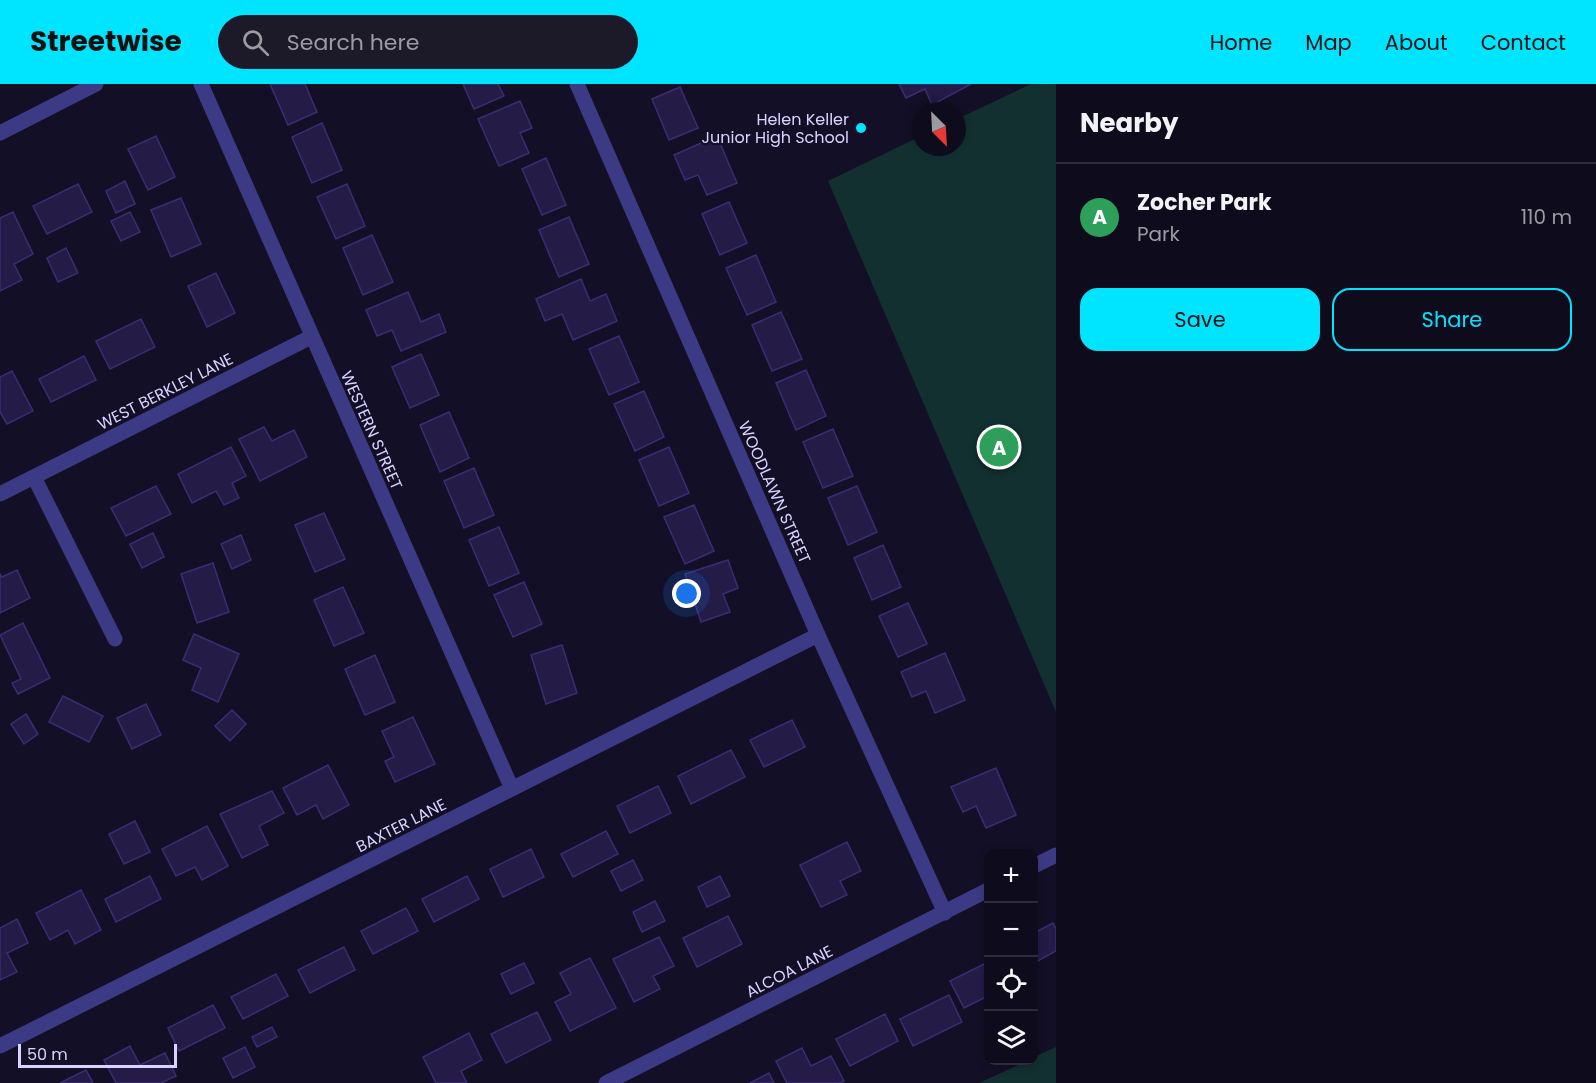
<!DOCTYPE html>
<html lang="en">
<head>
<meta charset="utf-8">
<style>
  :root { --surface:#0e0b1c; --page:#1c1929; --text:#f1f3f6; --muted:#9b9ba3; --line:#2e2b3b; --accent:#00e5ff }
  body { margin:0; font-family:Poppins,sans-serif; background:var(--page); color:var(--text) }
  .controls { position:absolute; right:18px; bottom:18px; display:grid; overflow:hidden; border-radius:12px; box-shadow:0 3px 9px #0003 }
  .controls button { width:54px; height:54px; display:grid; place-items:center; padding:0; border:0; border-bottom:2px solid var(--line); background:var(--surface); color:var(--text); font:30px sans-serif }
  .compass { position:absolute; left:912px; top:18px; width:54px; height:54px; border-radius:50%; background:var(--surface); box-shadow:0 3px 9px #0003; rotate:156deg }
  .scale { position:absolute; left:18px; bottom:15px; width:159px; box-sizing:border-box; padding-left:6px; border:3px solid #d9d4ff; border-top:0; font-size:16px; line-height:21px; white-space:nowrap; color:#d9d4ff; -webkit-text-stroke:4px #130f26; paint-order:stroke }
  .you { position:absolute; left:687px; top:510px; width:21px; height:21px; margin:-15px; border:4px solid #fff; border-radius:50%; background:#1a73e8; box-shadow:0 0 0 9px #1a73e833 }
  .badge { display:grid; place-items:center; width:39px; height:39px; border-radius:50%; background:var(--accent); color:#fff; font-size:20px; font-weight:700 }
  .pin { position:absolute; translate:-50% -50%; border:3px solid #fff; box-shadow:0 2px 6px #0006 }
  .list { margin:0; padding:0; list-style:none }
  h2 { display:flex; justify-content:space-between; align-items:center; height:78px; margin:0; padding:0 24px; font-size:26px }
  h2 small { font-size:20px; font-weight:400; color:var(--muted) }
  .list li { display:grid; grid-template-columns:39px 1fr auto; gap:18px; align-items:center; box-sizing:border-box; height:108px; padding:0 24px; border-top:2px solid var(--line) }
  .list b { display:block; font-size:22px; white-space:nowrap }
  .list p { margin:0; font-size:20px; white-space:nowrap; color:var(--muted) }
  .list em { font-size:20px; font-style:normal; color:var(--muted) }
  .actions { display:flex; gap:12px; padding:18px 24px }
  .actions a { flex:1; padding:14px 0; border:2px solid var(--accent); border-radius:18px; text-align:center; font-size:21px; color:var(--accent) }
  .actions .main { background:var(--accent); color:#111 }
  .icon { flex:none; width:33px; height:33px; fill:none; stroke:currentColor; stroke-width:2; stroke-linecap:round; stroke-linejoin:round }
  .map { position:relative; flex:none; width:1056px; height:999px; overflow:hidden }
  header { display:flex; align-items:center; gap:36px; box-sizing:border-box; height:84px; padding:0 30px; background:var(--accent); color:#111 }
  header strong { font-size:28px }
  nav { display:flex; gap:33px; margin-inline-start:auto; font-size:21px }
  .search { width:420px; height:54px; background:var(--page); display:flex; align-items:center; gap:15px; box-sizing:border-box; padding:0 21px; border-radius:33px; color:var(--muted); font-size:22px }
  main { display:flex }
  aside { flex:1; background:var(--surface) }
  .map>svg:first-child { display:block }
  .green { fill:#12302f }
  .building { fill:#241b47; stroke:#3b2d73; stroke-width:1.5 }
  .lines { fill:none; stroke-linecap:round; stroke-linejoin:round }
  .minor { stroke:#3d3a85; stroke-width:15 }
  .poi-dot { fill:#00e5ff; stroke:#130f26; stroke-width:2 }
  .labels { text-anchor:middle; stroke-width:4.5; stroke-linejoin:round; paint-order:stroke }
  .poi-label { font-size:16px; fill:#d9d4ff; stroke:#130f26; text-anchor:end }
  .street-label { font-size:16px; fill:#d9d4ff; stroke:#130f26 }
</style>
</head>
<body>
<header>
<strong>Streetwise</strong>
<div class="search"><svg class="icon" aria-label="search" viewBox="0 0 24 24"><circle cx="10" cy="10" r="6"/><path d="M15 15l6 6"/></svg>Search here</div>
<nav><a>Home</a><a>Map</a><a>About</a><a>Contact</a></nav>
</header>
<main>
<div class="map">
<svg width="1056" height="999" viewBox="0 0 1056 999">
  <rect width="100%" height="100%" fill="#130f26"/>
  <g class="green">
    <path d="M1031,0H1056V628L828,97L921,52V63H957V35Z"/>
    <path d="M1056,963V999H979L1027,977L1034,976V973Z"/>
  </g>
  <g class="building">
    <path d="M270,0H305L317,28L288,41Z"/>
    <path d="M463,0H498L504,12L474,25Z"/>
    <path d="M899,0H971L932,21L925,5L906,14Z"/>
    <path d="M680,3L698,44L669,56L652,15Z"/>
    <path d="M520,17L532,44L520,49L529,69L499,82L478,35Z"/>
    <path d="M322,39L342,86L312,99L292,53Z"/>
    <path d="M156,52L175,93L148,106L128,65Z"/>
    <path d="M717,52L737,99L707,111L698,91L685,96L674,71Z"/>
    <path d="M546,74L566,121L542,131L522,85Z"/>
    <path d="M125,97L135,120L116,129L106,107Z"/>
    <path d="M78,100L92,128L47,150L33,122Z"/>
    <path d="M347,100L365,142L336,155L317,113Z"/>
    <path d="M181,114L201,160L171,173L151,126Z"/>
    <path d="M729,118L747,159L720,171L702,130Z"/>
    <path d="M13,128L33,170L14,180L22,196L0,207V134Z"/>
    <path d="M130,128L140,148L121,157L111,137Z"/>
    <path d="M569,133L589,180L559,193L539,146Z"/>
    <path d="M372,151L393,198L363,211L343,164Z"/>
    <path d="M66,164L78,189L58,198L47,174Z"/>
    <path d="M756,171L776,218L747,231L726,184Z"/>
    <path d="M216,189L235,229L207,243L188,202Z"/>
    <path d="M581,195L590,217L606,210L617,237L573,256L562,230L545,237L536,215Z"/>
    <path d="M408,208L421,238L439,230L446,248L401,267L392,246L377,252L366,226Z"/>
    <path d="M781,228L802,275L772,287L752,241Z"/>
    <path d="M141,235L155,263L110,285L96,257Z"/>
    <path d="M619,252L639,298L609,311L589,265Z"/>
    <path d="M421,270L439,311L410,324L392,283Z"/>
    <path d="M84,272L96,296L51,318L39,295Z"/>
    <path d="M806,286L826,332L796,346L776,299Z"/>
    <path d="M12,287L33,327L7,340L0,328V293Z"/>
    <path d="M644,307L664,353L635,367L614,320Z"/>
    <path d="M449,328L469,374L440,388L420,341Z"/>
    <path d="M264,343L272,357L294,346L307,373L260,397L239,355Z"/>
    <path d="M833,345L853,392L823,404L803,358Z"/>
    <path d="M231,363L246,392L232,399L239,414L224,421L216,407L192,419L178,390Z"/>
    <path d="M669,363L689,409L659,422L639,376Z"/>
    <path d="M474,384L494,431L464,444L444,397Z"/>
    <path d="M156,402L171,430L126,452L111,424Z"/>
    <path d="M857,402L877,448L848,461L828,414Z"/>
    <path d="M694,421L714,467L685,480L664,433Z"/>
    <path d="M324,429L345,475L315,488L295,441Z"/>
    <path d="M499,443L519,489L489,502L469,456Z"/>
    <path d="M153,449L164,473L142,484L130,460Z"/>
    <path d="M241,451L251,476L232,485L221,460Z"/>
    <path d="M883,461L901,503L872,516L854,474Z"/>
    <path d="M728,476L738,504L723,510L730,528L701,538L693,514L684,517L678,498L687,495L685,490Z"/>
    <path d="M213,479L229,528L197,539L181,490Z"/>
    <path d="M17,486L30,514L0,529V490L2,493Z"/>
    <path d="M524,498L542,540L513,553L494,511Z"/>
    <path d="M343,503L364,549L334,562L314,516Z"/>
    <path d="M908,519L927,560L898,573L879,532Z"/>
    <path d="M23,539L50,594L18,610L12,599L21,595L0,551Z"/>
    <path d="M194,550L239,570L218,618L192,606L201,584L183,576Z"/>
    <path d="M562,561L577,609L546,620L531,571Z"/>
    <path d="M945,569L965,616L935,629L926,607L912,613L901,588Z"/>
    <path d="M375,571L395,618L365,631L345,585Z"/>
    <path d="M63,612L103,632L89,658L49,638Z"/>
    <path d="M146,620L161,651L132,665L117,634Z"/>
    <path d="M232,626L246,640L230,657L215,642Z"/>
    <path d="M26,630L38,650L24,660L11,640Z"/>
    <path d="M413,633L435,680L395,698L385,677L394,673L382,647Z"/>
    <path d="M792,636L805,663L764,683L750,656Z"/>
    <path d="M731,666L745,693L691,720L678,692Z"/>
    <path d="M328,681L349,721L323,735L316,721L297,731L283,704Z"/>
    <path d="M996,684L1016,731L986,744L976,722L963,728L951,703Z"/>
    <path d="M658,702L671,729L630,749L617,722Z"/>
    <path d="M272,707L284,729L259,742L268,761L242,774L220,730Z"/>
    <path d="M135,737L150,768L124,780L109,750Z"/>
    <path d="M207,742L228,782L202,796L195,783L176,792L162,765Z"/>
    <path d="M606,747L618,770L573,793L561,770Z"/>
    <path d="M847,758L861,787L840,797L847,811L821,823L800,781Z"/>
    <path d="M531,765L544,793L503,813L490,785Z"/>
    <path d="M633,776L643,796L621,807L611,787Z"/>
    <path d="M150,792L161,815L116,838L105,815Z"/>
    <path d="M467,792L479,815L434,838L422,815Z"/>
    <path d="M720,792L730,812L707,823L698,803Z"/>
    <path d="M81,806L101,846L75,860L68,846L50,856L36,829Z"/>
    <path d="M655,817L665,837L642,848L633,828Z"/>
    <path d="M406,824L418,847L373,870L361,847Z"/>
    <path d="M728,832L742,860L697,883L683,854Z"/>
    <path d="M17,835L28,859L7,869L17,888L0,896V844Z"/>
    <path d="M1053,839L1056,845V867L1034,879V849Z"/>
    <path d="M659,853L674,882L653,892L660,905L634,918L613,875Z"/>
    <path d="M344,863L355,886L310,909L298,886Z"/>
    <path d="M590,874L616,924L570,947L555,918L571,910L560,889Z"/>
    <path d="M988,878V912L964,924L950,897Z"/>
    <path d="M524,879L534,899L511,910L501,890Z"/>
    <path d="M276,890L288,912L243,935L231,913Z"/>
    <path d="M949,911L962,938L913,962L900,935Z"/>
    <path d="M213,921L225,944L179,967L168,944Z"/>
    <path d="M537,928L551,956L506,979L491,950Z"/>
    <path d="M885,930L898,957L850,982L836,955Z"/>
    <path d="M272,943L277,953L257,963L252,953Z"/>
    <path d="M469,949L482,976L461,987L467,999H436L423,973Z"/>
    <path d="M130,962L140,981L165,969L176,992L161,999H116L104,976Z"/>
    <path d="M245,963L255,983L233,994L223,974Z"/>
    <path d="M802,964L811,982L831,972L844,997L839,999H787L776,977Z"/>
    <path d="M86,986L93,999H60Z"/>
    <path d="M769,989L774,999H750Z"/>
  </g>
  <g class="lines">
    <g class="minor">
      <path d="M201,0L512,705"/>
      <path d="M577,0L818,551L945,829"/>
      <path d="M0,49L96,0"/>
      <path d="M34,393L115,555"/>
      <path d="M0,410L311,253"/>
      <path d="M1034,782L1056,771"/>
      <path d="M0,962L818,551"/>
      <path d="M606,999L988,806"/>
    </g>
  </g>
  <circle class="poi-dot" cx="861" cy="44" r="6"/>
  <g class="labels">
    <g class="poi-label">
      <text x="849" y="41">Helen Keller<tspan x="849" dy="18">Junior High School</tspan></text>
    </g>
    <g class="street-label">
      <text transform="translate(165 307) rotate(-27)" y="6">WEST BERKLEY LANE</text>
      <text transform="translate(372 346) rotate(66)" y="6">WESTERN STREET</text>
      <text transform="translate(775 408) rotate(66)" y="6">WOODLAWN STREET</text>
      <text transform="translate(401 741) rotate(-27)" y="6">BAXTER LANE</text>
      <text transform="translate(789 887) rotate(-27)" y="6">ALCOA LANE</text>
    </g>
  </g>
</svg>
<div class="controls">
<button>+</button>
<button>−</button>
<button><svg class="icon" aria-label="locate" viewBox="0 0 24 24"><circle cx="12" cy="12" r="6"/><path d="M12 2v4M12 18v4M2 12h4M18 12h4"/></svg></button>
<button><svg class="icon" aria-label="layers" viewBox="0 0 24 24"><path d="M12 4l9 5-9 5-9-5zM3 14l9 5 9-5"/></svg></button>
</div>
<svg class="compass" viewBox="-18 -18 36 36"><path d="M0-13l5 13h-10z" fill="#e53935"/><path d="M0 13l5-13h-10z" fill="#9b9ba3"/></svg>
<div class="scale">50 m</div>
<div class="you"></div>
<div class="pin badge" style="left:999px;top:363px;background:#2e9e5b">A</div>
</div>
<aside>
<h2>Nearby<small></small></h2>
<ul class="list">
<li><span class="badge" style="background:#2e9e5b">A</span><div><b>Zocher Park</b><p>Park</p></div><em>110 m</em></li>
</ul>
<div class="actions"><a class="main">Save</a><a>Share</a></div>
</aside>
</main>
</body>
</html>
